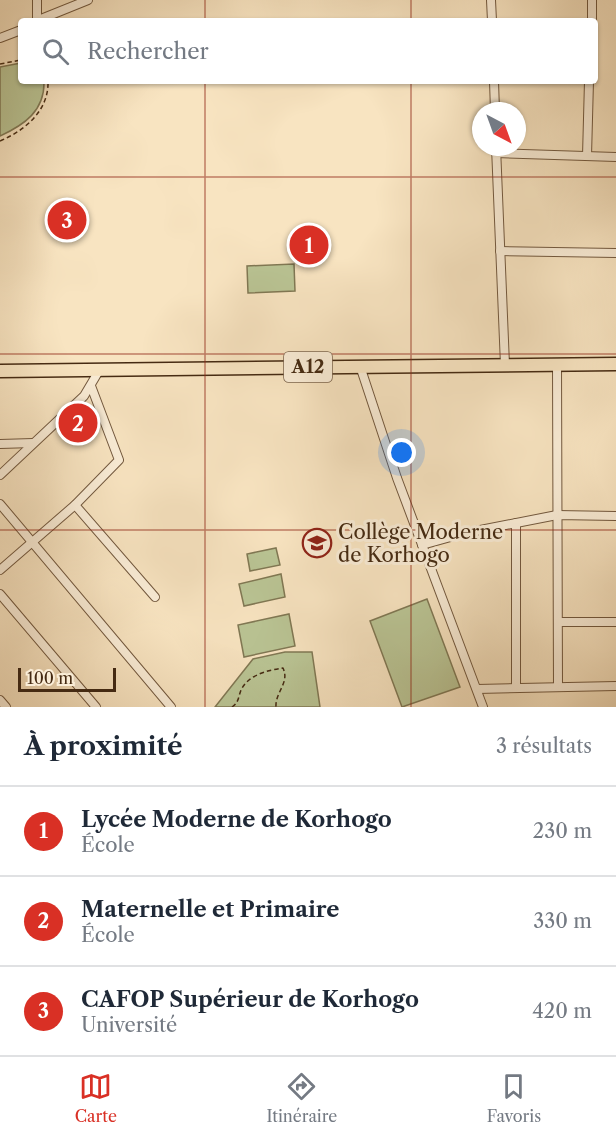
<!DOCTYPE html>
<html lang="fr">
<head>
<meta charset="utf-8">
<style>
  :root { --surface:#fff; --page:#f6f6f7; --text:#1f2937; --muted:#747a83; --line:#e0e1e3; --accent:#d93025 }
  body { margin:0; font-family:"Libre Caslon Text",serif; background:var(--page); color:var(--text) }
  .compass { position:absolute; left:472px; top:102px; width:54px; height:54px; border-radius:50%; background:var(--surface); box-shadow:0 2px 4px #0004; rotate:139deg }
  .scale { position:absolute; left:18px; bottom:15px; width:98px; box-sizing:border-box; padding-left:6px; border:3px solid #452a12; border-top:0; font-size:16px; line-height:21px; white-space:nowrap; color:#452a12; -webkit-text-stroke:4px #faedd7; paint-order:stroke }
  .you { position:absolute; left:402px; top:453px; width:21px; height:21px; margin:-15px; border:4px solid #fff; border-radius:50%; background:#1a73e8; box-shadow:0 0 0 9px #1a73e833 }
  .badge { display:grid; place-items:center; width:39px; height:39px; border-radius:50%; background:var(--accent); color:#fff; font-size:20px; font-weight:700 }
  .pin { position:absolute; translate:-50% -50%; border:3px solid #fff; box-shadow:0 2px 6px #0006 }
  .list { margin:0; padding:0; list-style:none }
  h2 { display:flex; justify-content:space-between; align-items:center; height:78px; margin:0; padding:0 24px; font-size:26px }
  h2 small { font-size:20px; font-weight:400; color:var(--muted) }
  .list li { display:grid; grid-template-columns:39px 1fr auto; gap:18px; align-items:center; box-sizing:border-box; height:90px; padding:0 24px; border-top:2px solid var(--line) }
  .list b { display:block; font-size:22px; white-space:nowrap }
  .list p { margin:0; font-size:20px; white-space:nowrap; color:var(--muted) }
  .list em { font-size:20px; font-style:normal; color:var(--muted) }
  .icon { flex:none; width:33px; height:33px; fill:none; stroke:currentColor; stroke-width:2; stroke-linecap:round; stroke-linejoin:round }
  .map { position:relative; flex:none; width:616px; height:707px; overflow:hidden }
  .search { position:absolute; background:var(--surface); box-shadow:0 2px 4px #0004; left:18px; right:18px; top:18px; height:66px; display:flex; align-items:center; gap:15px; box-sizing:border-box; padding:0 21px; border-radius:6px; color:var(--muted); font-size:22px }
  .sheet { height:348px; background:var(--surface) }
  nav { display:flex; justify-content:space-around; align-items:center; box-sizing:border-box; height:84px; border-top:2px solid var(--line); background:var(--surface); font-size:16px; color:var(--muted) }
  nav a { display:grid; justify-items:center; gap:3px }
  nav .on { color:var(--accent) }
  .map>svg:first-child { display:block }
  .green { fill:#bac595; stroke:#807854; stroke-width:1.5 }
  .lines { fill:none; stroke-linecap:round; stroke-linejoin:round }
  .minor-casing { stroke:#72583e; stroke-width:10 }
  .primary-casing { stroke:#452a12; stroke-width:15 }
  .path { stroke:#452a12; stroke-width:1.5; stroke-dasharray:4.5 3; stroke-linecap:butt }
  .minor { stroke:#faedd7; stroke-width:8 }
  .primary { stroke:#f8e4c1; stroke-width:12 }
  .grid { fill:none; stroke:#8f2418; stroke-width:1.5; stroke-opacity:0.55 }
  .labels { text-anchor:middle; stroke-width:6; stroke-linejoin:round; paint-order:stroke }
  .shield { fill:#faedd7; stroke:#7b644d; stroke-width:1.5 }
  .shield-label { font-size:18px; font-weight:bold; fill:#452a12 }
  .poi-label { font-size:20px; fill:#452a12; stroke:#faedd7; text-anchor:start }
</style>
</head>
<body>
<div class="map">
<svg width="616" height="707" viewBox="0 0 616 707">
  <rect width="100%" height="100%" fill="#f8e4c1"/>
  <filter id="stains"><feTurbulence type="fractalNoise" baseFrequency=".00333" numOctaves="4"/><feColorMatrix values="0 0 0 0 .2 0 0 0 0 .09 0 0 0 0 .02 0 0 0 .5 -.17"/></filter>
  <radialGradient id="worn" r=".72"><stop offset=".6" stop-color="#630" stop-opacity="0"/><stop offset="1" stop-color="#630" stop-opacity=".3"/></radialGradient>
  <g class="green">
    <path d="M21,63V81H44C45,111 24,125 0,136V67Z"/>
    <path d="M294,264L295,291L248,293L247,266Z"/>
    <path d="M276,548L280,565L250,571L247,554Z"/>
    <path d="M281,574L285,597L244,606L239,584Z"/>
    <path d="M427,599L460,687L402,707L370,621Z"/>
    <path d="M289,614L295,646L244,657L238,625Z"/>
    <path d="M285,652H312L320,707H215L253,659Z"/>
  </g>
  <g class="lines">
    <g class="minor-casing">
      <g id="minor">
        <path d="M37,0V21"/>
        <path d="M491,0L492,21"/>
        <path d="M36,21L88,0"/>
        <path d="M592,21V0"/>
        <path d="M0,38L21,30"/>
        <path d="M494,81L495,111"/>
        <path d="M496,147L505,365"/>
        <path d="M496,153L616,157"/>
        <path d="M587,156L589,81"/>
        <path d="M500,251L616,253"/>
        <path d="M557,365L558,686"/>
        <path d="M360,366L397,478L483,707"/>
        <path d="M0,444L33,443"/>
        <path d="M0,475L84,396L100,369"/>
        <path d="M0,504L171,707"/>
        <path d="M75,505L155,597"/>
        <path d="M516,523V687"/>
        <path d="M422,545L465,533L557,515L616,516"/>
        <path d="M0,570L75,505L119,460L91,386"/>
        <path d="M0,594L96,707"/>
        <path d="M559,622H616"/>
        <path d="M477,689L616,686"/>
        <path d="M0,700L6,707"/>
      </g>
    </g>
    <g class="primary-casing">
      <path id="primary" d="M0,371L616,364"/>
    </g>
    <g class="path">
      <path d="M0,64L21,60"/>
      <path d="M0,141C26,130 49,110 48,81"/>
      <path d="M232,707C239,702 238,698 241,690C248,675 268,670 283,668C290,683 275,692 276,707"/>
    </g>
    <use href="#minor" class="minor"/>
    <use href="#primary" class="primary"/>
  </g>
  <path class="grid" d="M205,0V21M411,0V21M205,81V707M411,81V707M0,177H616M0,354H616M0,530H616"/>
  <defs>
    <g id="school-ring" transform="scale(1.5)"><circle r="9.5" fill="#faedd7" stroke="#8f2418" stroke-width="1.5"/><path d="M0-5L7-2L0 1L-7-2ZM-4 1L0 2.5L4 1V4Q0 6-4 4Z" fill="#8f2418"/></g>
  </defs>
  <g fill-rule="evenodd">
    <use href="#school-ring" x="317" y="543"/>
  </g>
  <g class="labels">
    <rect class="shield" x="284" y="352" width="48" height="30" rx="4.5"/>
    <g class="shield-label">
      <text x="308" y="373">A12</text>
    </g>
    <g class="poi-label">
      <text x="338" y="539">Collège Moderne<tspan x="338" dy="23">de Korhogo</tspan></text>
    </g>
  </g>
  <rect width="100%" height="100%" filter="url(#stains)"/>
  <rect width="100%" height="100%" fill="url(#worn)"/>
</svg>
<svg class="compass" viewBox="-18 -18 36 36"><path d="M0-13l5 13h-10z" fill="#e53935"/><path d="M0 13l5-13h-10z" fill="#747a83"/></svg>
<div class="scale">100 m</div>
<div class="you"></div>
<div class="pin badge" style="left:309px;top:245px">1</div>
<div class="pin badge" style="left:78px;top:423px">2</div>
<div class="pin badge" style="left:67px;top:220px">3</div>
<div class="search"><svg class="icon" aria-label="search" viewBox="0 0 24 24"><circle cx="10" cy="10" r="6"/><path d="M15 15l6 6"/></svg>Rechercher</div>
</div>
<section class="sheet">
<h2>À proximité<small>3 résultats</small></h2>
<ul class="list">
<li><span class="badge">1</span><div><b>Lycée Moderne de Korhogo</b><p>École</p></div><em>230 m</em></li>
<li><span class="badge">2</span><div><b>Maternelle et Primaire</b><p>École</p></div><em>330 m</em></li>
<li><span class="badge">3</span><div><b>CAFOP Supérieur de Korhogo</b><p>Université</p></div><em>420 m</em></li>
</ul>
</section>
<nav>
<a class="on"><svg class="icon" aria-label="map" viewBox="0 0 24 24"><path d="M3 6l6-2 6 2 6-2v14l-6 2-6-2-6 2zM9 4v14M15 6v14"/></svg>Carte</a>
<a><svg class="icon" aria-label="directions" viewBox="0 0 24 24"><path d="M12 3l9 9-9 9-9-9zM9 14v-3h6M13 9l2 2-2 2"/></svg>Itinéraire</a>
<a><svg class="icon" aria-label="saved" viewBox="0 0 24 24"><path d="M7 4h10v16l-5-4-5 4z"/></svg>Favoris</a>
</nav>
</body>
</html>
